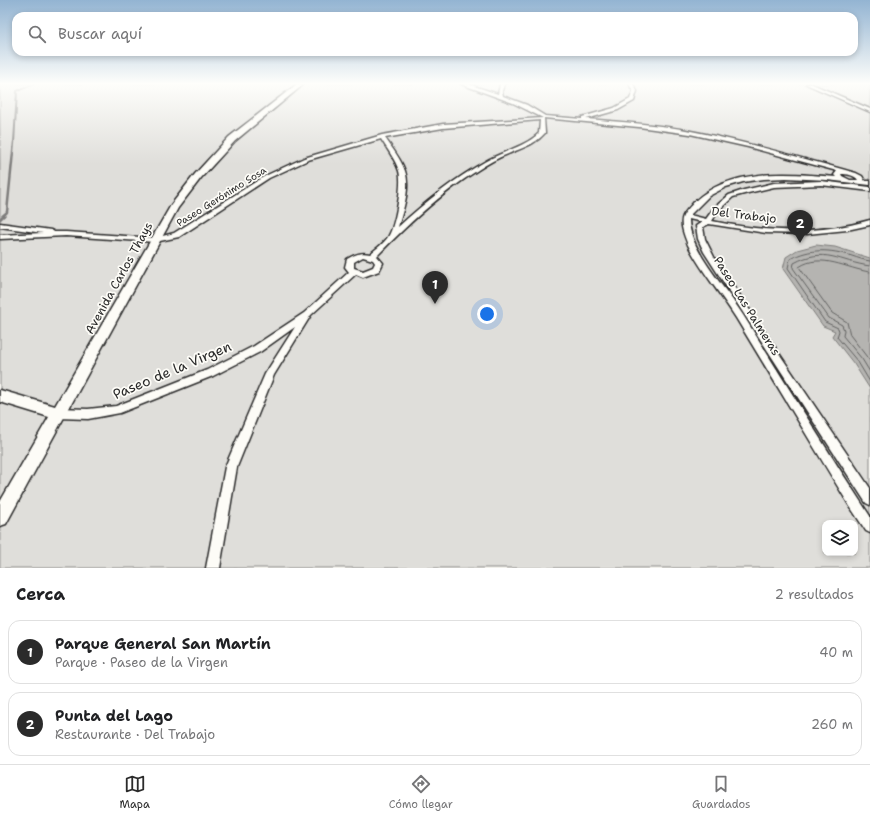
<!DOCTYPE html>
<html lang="es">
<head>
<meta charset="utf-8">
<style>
  :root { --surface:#fff; --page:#f6f6f6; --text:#202124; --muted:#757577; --line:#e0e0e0; --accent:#2b2b2b }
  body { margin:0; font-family:"Shantell Sans",sans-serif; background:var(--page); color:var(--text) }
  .controls { position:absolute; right:12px; bottom:12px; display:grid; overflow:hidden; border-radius:8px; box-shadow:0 2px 6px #0003 }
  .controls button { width:36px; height:36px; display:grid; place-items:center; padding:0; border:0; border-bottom:1px solid var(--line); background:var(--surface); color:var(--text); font:20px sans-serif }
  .you { position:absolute; left:487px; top:314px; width:14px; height:14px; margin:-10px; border:3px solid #fff; border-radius:50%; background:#1a73e8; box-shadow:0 0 0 6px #1a73e833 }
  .badge { display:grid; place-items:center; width:26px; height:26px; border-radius:50%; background:var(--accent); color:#fff; font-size:13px; font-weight:700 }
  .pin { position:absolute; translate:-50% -33px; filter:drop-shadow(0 1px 2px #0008) }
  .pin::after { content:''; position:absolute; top:21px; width:14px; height:12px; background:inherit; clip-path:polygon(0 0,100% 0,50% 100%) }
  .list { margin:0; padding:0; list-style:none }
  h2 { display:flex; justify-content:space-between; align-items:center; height:52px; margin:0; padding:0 16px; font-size:17px }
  h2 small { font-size:13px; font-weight:400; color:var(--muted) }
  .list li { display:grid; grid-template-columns:26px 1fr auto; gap:12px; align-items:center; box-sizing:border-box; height:64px; margin:0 8px 8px; padding:0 8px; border:1px solid var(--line); border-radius:12px }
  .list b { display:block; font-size:15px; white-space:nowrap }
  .list p { margin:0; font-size:13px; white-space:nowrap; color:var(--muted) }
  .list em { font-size:13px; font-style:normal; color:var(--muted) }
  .icon { flex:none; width:22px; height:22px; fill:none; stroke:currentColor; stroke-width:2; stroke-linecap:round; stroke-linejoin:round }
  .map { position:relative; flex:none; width:870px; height:568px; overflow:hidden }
  .search { position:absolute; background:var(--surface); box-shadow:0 2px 6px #0003; left:12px; right:12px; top:12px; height:44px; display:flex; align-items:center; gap:10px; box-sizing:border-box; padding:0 14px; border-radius:12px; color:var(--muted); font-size:15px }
  .sheet { height:196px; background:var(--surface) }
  nav { display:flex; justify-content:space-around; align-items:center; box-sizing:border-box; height:56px; border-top:1px solid var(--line); background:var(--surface); font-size:11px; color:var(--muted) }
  nav a { display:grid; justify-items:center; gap:2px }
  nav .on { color:var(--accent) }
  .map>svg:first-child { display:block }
  .green { fill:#dfdeda; stroke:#858482; fill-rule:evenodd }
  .water { fill:#b5b4b1; stroke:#7e7d7b }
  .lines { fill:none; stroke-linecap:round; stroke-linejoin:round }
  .shore { stroke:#626261; stroke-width:1 }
  .stream-far2 { stroke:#7e7d7b; stroke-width:2 }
  .stream-far1 { stroke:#7e7d7b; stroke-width:2.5 }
  .stream { stroke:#7e7d7b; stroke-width:3 }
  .street-casing { stroke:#2b2b2b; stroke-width:3 }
  .secondary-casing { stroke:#2b2b2b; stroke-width:3 }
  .street { fill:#fdfcf7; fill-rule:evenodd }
  .secondary { fill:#fdfcf7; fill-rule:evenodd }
  .labels { text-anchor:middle; stroke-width:3.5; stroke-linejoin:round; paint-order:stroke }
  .far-street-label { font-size:10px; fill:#2b2b2b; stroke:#fdfcf7 }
  .street-label { font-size:12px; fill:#2b2b2b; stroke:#fdfcf7 }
  .near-street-label { font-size:14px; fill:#2b2b2b; stroke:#fdfcf7 }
</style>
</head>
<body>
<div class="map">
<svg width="870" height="568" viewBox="0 0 870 568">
  <rect width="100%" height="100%" fill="#fdfcf7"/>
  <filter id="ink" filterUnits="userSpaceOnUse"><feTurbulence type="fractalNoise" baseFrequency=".025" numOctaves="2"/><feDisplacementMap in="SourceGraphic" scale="8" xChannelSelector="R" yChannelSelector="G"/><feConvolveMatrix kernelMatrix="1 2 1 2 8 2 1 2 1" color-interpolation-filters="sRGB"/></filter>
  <g filter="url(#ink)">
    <path class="green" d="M0,84H870V568H0ZM825,523H855V553H825Z"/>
    <path class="water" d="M816,245L835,247L870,258V389L854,364L832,336L835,331L823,326L783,269L786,257L797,250Z"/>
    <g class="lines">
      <g class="shore">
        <path d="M870,261C863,260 858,258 852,256C830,249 810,248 790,259L788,268L825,322L838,328L839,331L837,337L858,362L870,382"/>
        <path d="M870,266C839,262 825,246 794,263L793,268L829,318L842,325L844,330L843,336L862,359L870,372"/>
        <path d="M870,272C847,269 821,252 799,267L832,313L847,322L850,335L870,361"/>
      </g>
      <path class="stream-far2" d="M14,143L17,91L34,84"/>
      <path class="stream-far1" d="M3,216L7,212L14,142"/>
      <path class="stream" d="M0,219L4,215"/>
      <g class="street-casing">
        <g id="street">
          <path d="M461,84H468L498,94L500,84H504L502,91L503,96L527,105L545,116L582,119V117L614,108L630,99L633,91L629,84H633L637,91L634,101L618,110L586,119C621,122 657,124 691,131C747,142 801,158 856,173L862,176L865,181H870V185L827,180L786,178L764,179L743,182L726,187L709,196L690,215L706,219L714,208L729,195L744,190L774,183L821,181L870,187V191L821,185L774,187L748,193L733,197L719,210L712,221C764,232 819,235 870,220V225L847,230L807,234L766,233L709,224L703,227L705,239L714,257L870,488V505L866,503L704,252L698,239L696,226L702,222L689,219V220C689,250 727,289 743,315C785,382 826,449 870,516V533L866,531L849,505C811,443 774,380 736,318C721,294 701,271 688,245C685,237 679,224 683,216C685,211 691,206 694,202C731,167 790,173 836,177L834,175L837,171L748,147L690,134L639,127L544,118L545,133C535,145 521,148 508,154C497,158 487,164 478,170C440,194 408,224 377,256L383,263L379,271L363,277L356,274L311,315L274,375L237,467L220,568H206L225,467L265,374L295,327L260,352L213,376L120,413L88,419L58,418L54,416L53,413L54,410L58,408L88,409L116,406L207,370L254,346L304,313L349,272L345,267L347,259C356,254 361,252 370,254C376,249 384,243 388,237C395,227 403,184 399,171C395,159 387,149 381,139L308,160L269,178L179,237L155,242L66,236L0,239V235L43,233L0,227V223L51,230L53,231L54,232H66L155,238L174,233L265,176L304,158L382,135L443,124L543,118L513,103ZM540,120L539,133C525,147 503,151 486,161C454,179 425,202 398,227C403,210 411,188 405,171C401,159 392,148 385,138L443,128ZM841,174C847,174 855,175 858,180H850L842,176ZM363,257L373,260L375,263L373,267L363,271L354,268V262Z"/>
          <path d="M806,84H812L870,109V112Z"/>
        </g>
      </g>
      <g class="secondary-casing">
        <path id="secondary" d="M297,84H304L235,141L201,178L178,208L6,524L0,526V502L49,417L0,402V390L55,406L171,205L195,174L229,137Z"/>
      </g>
      <use href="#street" class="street"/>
      <use href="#secondary" class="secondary"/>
    </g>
  </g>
  <linearGradient id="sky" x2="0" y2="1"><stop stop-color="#93b4d2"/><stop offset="0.51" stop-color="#fefefb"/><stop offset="1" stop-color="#fefefb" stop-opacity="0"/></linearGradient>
  <rect width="870" height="164" fill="url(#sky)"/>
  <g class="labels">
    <g class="far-street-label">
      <text transform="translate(221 196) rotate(-32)" y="4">Paseo Gerónimo Sosa</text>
    </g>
    <g class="street-label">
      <text transform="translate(744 215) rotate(7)" y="4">Del Trabajo</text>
      <text transform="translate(119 278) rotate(-61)" y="4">Avenida Carlos Thays</text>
      <text transform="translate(747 306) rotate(58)" y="4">Paseo Las Palmeras</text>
    </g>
    <g class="near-street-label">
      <text transform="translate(172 370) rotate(-23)" y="5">Paseo de la Virgen</text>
    </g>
  </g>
</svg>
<div class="controls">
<button><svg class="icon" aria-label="layers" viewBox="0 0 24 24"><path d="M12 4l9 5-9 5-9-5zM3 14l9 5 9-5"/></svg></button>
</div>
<div class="you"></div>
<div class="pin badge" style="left:435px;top:304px">1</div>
<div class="pin badge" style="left:800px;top:243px">2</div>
<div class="search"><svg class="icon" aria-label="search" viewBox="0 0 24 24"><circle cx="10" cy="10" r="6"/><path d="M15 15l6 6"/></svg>Buscar aquí</div>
</div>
<section class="sheet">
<h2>Cerca<small>2 resultados</small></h2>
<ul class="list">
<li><span class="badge">1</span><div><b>Parque General San Martín</b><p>Parque · Paseo de la Virgen</p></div><em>40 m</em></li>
<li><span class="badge">2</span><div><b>Punta del Lago</b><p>Restaurante · Del Trabajo</p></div><em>260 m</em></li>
</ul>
</section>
<nav>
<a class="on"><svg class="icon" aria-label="map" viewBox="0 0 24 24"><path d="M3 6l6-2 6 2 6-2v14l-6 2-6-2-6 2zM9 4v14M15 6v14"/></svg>Mapa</a>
<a><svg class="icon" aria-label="directions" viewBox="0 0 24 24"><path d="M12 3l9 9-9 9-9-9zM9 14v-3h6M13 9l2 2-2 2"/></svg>Cómo llegar</a>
<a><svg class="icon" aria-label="saved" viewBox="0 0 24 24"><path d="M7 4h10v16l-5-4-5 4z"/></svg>Guardados</a>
</nav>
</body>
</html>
